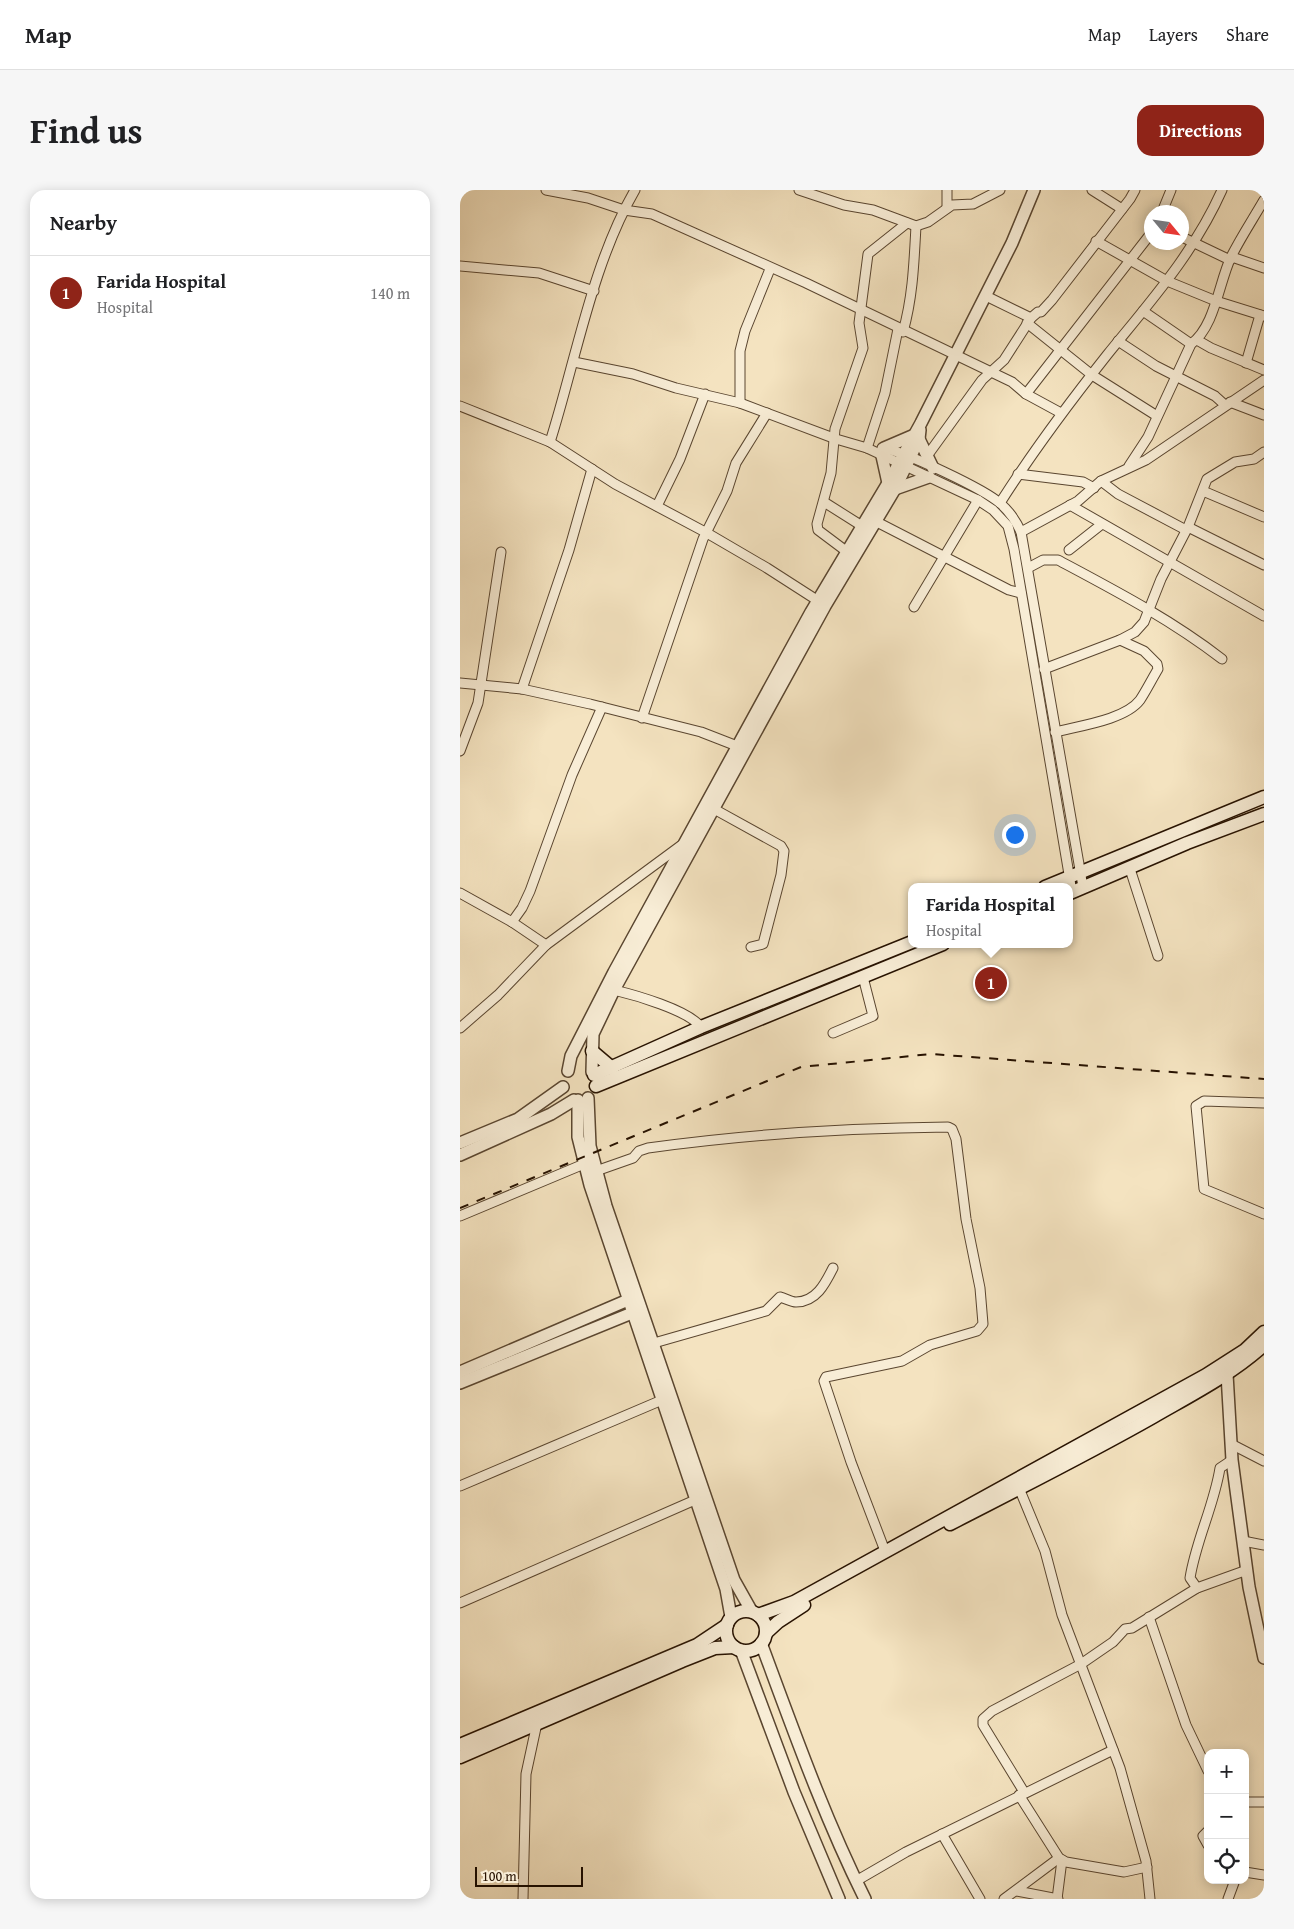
<!DOCTYPE html>
<html lang="en">
<head>
<meta charset="utf-8">
<style>
  :root { --surface:#fff; --page:#f6f6f6; --text:#202124; --muted:#757577; --line:#e0e0e0; --accent:#8f2418 }
  body { margin:0; font-family:"Gentium Book Plus",serif; background:var(--page); color:var(--text) }
  .controls { position:absolute; right:15px; bottom:15px; display:grid; overflow:hidden; border-radius:10px; box-shadow:0 2px 12px #0003 }
  .controls button { width:45px; height:45px; display:grid; place-items:center; padding:0; border:0; border-bottom:1px solid var(--line); background:var(--surface); color:var(--text); font:25px sans-serif }
  .compass { position:absolute; left:684px; top:15px; width:45px; height:45px; border-radius:50%; background:var(--surface); box-shadow:0 2px 12px #0003; rotate:119deg }
  .scale { position:absolute; left:15px; bottom:12px; width:108px; box-sizing:border-box; padding-left:5px; border:2px solid #271200; border-top:0; font-size:14px; line-height:18px; white-space:nowrap; color:#271200; -webkit-text-stroke:4px #f8edd6; paint-order:stroke }
  .you { position:absolute; left:554px; top:644px; width:18px; height:18px; margin:-12px; border:4px solid #fff; border-radius:50%; background:#1a73e8; box-shadow:0 0 0 8px #1a73e833 }
  .badge { display:grid; place-items:center; width:32px; height:32px; border-radius:50%; background:var(--accent); color:#fff; font-size:16px; font-weight:700 }
  .pin { position:absolute; translate:-50% -50%; border:2px solid #fff; box-shadow:0 1px 5px #0006 }
  .popup { position:absolute; left:448px; top:693px; width:165px; height:65px; box-sizing:border-box; display:grid; place-content:center; border-radius:10px; background:var(--surface); filter:drop-shadow(0 1px 4px #0005); font-size:16px; white-space:nowrap; color:var(--muted) }
  .popup b { font-size:19px; color:var(--text) }
  .popup::after { content:''; position:absolute; left:50%; top:100%; margin-left:-10px; border:10px solid transparent; border-top-color:var(--surface) }
  .list { margin:0; padding:0; list-style:none }
  h2 { display:flex; justify-content:space-between; align-items:center; height:65px; margin:0; padding:0 20px; font-size:21px }
  h2 small { font-size:16px; font-weight:400; color:var(--muted) }
  .list li { display:grid; grid-template-columns:32px 1fr auto; gap:15px; align-items:center; box-sizing:border-box; height:75px; padding:0 20px; border-top:1px solid var(--line) }
  .list b { display:block; font-size:19px; white-space:nowrap }
  .list p { margin:0; font-size:16px; white-space:nowrap; color:var(--muted) }
  .list em { font-size:16px; font-style:normal; color:var(--muted) }
  .icon { flex:none; width:28px; height:28px; fill:none; stroke:currentColor; stroke-width:2; stroke-linecap:round; stroke-linejoin:round }
  .map { position:relative; flex:none; width:804px; height:1709px; overflow:hidden; border-radius:15px }
  header { display:flex; align-items:center; gap:30px; box-sizing:border-box; height:70px; padding:0 25px; background:var(--surface); border-bottom:1px solid var(--line) }
  header strong { font-size:24px }
  nav { display:flex; gap:28px; margin-inline-start:auto; font-size:18px }
  .intro { display:flex; align-items:center; justify-content:space-between; box-sizing:border-box; height:120px; padding:0 30px }
  h1 { margin:0; font-size:35px }
  .button { padding:12px 22px; border-radius:15px; background:var(--accent); color:#fff; font-size:18px; font-weight:700 }
  main { display:flex; gap:30px; padding:0 30px }
  aside { flex:1; background:var(--surface); border-radius:15px; box-shadow:0 2px 12px #0003 }
  .map>svg:first-child { display:block }
  .lines { fill:none; stroke-linecap:round; stroke-linejoin:round }
  .minor-casing { stroke:#5a4630; stroke-width:11 }
  .tertiary-casing { stroke:#5a4630; stroke-width:14 }
  .secondary-casing { stroke:#271200; stroke-width:15 }
  .minor { stroke:#f8edd6; stroke-width:9 }
  .tertiary { stroke:#f8edd6; stroke-width:11 }
  .secondary { stroke:#f8edd6; stroke-width:12 }
  .rail { stroke:#271200; stroke-width:2; stroke-dasharray:9 9; stroke-linecap:butt }
</style>
</head>
<body>
<header>
<strong>Map</strong>
<nav><a>Map</a><a>Layers</a><a>Share</a></nav>
</header>
<div class="intro"><h1>Find us</h1><a class="button">Directions</a></div>
<main>
<aside>
<h2>Nearby<small></small></h2>
<ul class="list">
<li><span class="badge">1</span><div><b>Farida Hospital</b><p>Hospital</p></div><em>140 m</em></li>
</ul>
</aside>
<div class="map">
<svg width="804" height="1709" viewBox="0 0 804 1709">
  <rect width="100%" height="100%" fill="#f4e3c0"/>
  <filter id="stains"><feTurbulence type="fractalNoise" baseFrequency=".004" numOctaves="4"/><feColorMatrix values="0 0 0 0 .2 0 0 0 0 .09 0 0 0 0 .02 0 0 0 .5 -.17"/></filter>
  <radialGradient id="worn" r=".72"><stop offset=".6" stop-color="#630" stop-opacity="0"/><stop offset="1" stop-color="#630" stop-opacity=".3"/></radialGradient>
  <g class="lines">
    <g class="minor-casing">
      <g id="minor">
        <path d="M86,0L128,8L164,20L192,24L346,93L552,192L566,204L601,223"/>
        <path d="M339,0L384,15L413,20L456,36L468,32L492,15L513,14L540,0"/>
        <path d="M487,0V18"/>
        <path d="M632,0L662,19"/>
        <path d="M702,22L711,0"/>
        <path d="M722,47L770,70"/>
        <path d="M636,51L707,91L756,111L804,126"/>
        <path d="M772,67L804,78"/>
        <path d="M0,76L79,83L134,101"/>
        <path d="M526,106L571,128"/>
        <path d="M683,121L731,154"/>
        <path d="M567,133L632,185L697,226"/>
        <path d="M443,142C453,106 454,72 456,36"/>
        <path d="M737,150L751,158L804,180"/>
        <path d="M658,151L696,176L755,206L765,215"/>
        <path d="M114,172L173,184L216,198L280,213L376,249L407,258L518,310L533,320L548,336L554,359L612,702"/>
        <path d="M786,173L800,125"/>
        <path d="M566,204L692,42"/>
        <path d="M770,212L804,225"/>
        <path d="M280,213V161L285,141L310,79"/>
        <path d="M0,216L90,252L155,294L247,343L307,378L363,414"/>
        <path d="M90,252C116,170 132,74 175,0"/>
        <path d="M407,258L425,203L438,139"/>
        <path d="M422,258C444,261 524,299 541,314C550,322 556,331 561,342L623,697"/>
        <path d="M467,266L522,190L544,170L571,128L578,122H581L592,110L670,9L675,0"/>
        <path d="M669,276L688,247L731,154C755,137 759,92 771,67C781,47 793,29 804,10"/>
        <path d="M558,284L623,292L634,298"/>
        <path d="M641,291L658,304L726,340"/>
        <path d="M743,301L804,327"/>
        <path d="M364,312L402,336"/>
        <path d="M540,313C573,261 609,213 647,165C690,112 734,63 762,0"/>
        <path d="M610,315L804,426"/>
        <path d="M197,316L220,269L245,204"/>
        <path d="M415,331L549,400L561,403"/>
        <path d="M728,337L804,375"/>
        <path d="M561,342L618,311L641,291L686,270L804,190"/>
        <path d="M609,360L642,334"/>
        <path d="M386,361L358,340L357,334L371,283L375,239L403,158L399,133L408,64L447,33"/>
        <path d="M568,378L583,370H598C656,401 710,429 762,469"/>
        <path d="M454,417L518,310"/>
        <path d="M584,479L660,450L675,442L684,432L701,389L728,337L747,289L775,272L794,269L804,262"/>
        <path d="M0,493L62,499L130,514L241,542L277,556"/>
        <path d="M62,499L109,360L132,279"/>
        <path d="M182,528L243,349L267,301L276,273L307,223"/>
        <path d="M595,542C618,536 665,530 680,510C686,501 692,489 698,479L697,474L684,461L660,450"/>
        <path d="M0,561L18,513L41,362"/>
        <path d="M254,619L321,656L324,661L321,685L303,754L291,757"/>
        <path d="M670,679L698,766"/>
        <path d="M0,703L52,732L86,755"/>
        <path d="M52,732L62,718L70,701L112,585L142,517"/>
        <path d="M154,800C175,805 228,820 241,837"/>
        <path d="M0,838L38,805L86,755L223,654"/>
        <path d="M373,843L413,826L403,787"/>
        <path d="M804,913L744,911L736,916L744,999L804,1024"/>
        <path d="M136,981L173,968L179,961L188,958C288,944 387,938 488,937L492,939L496,949L506,1029L520,1098L523,1134L517,1141L470,1155L442,1171L366,1187L364,1191L391,1272L425,1361"/>
        <path d="M0,1026L124,974"/>
        <path d="M194,1153L306,1121L320,1107C325,1108 331,1112 336,1112C356,1112 365,1094 373,1078"/>
        <path d="M773,1255L804,1271"/>
        <path d="M0,1296L202,1210"/>
        <path d="M559,1298L585,1361L602,1425L660,1578L686,1671L690,1709"/>
        <path d="M783,1351L804,1355"/>
        <path d="M737,1398L730,1388C736,1350 754,1316 760,1278L772,1270"/>
        <path d="M0,1413L235,1310"/>
        <path d="M689,1427L726,1535L748,1581"/>
        <path d="M564,1602L523,1535V1529L532,1521L621,1474L653,1452L665,1439L672,1438L737,1398L787,1380"/>
        <path d="M559,1605L599,1668L606,1672L664,1682L687,1677"/>
        <path d="M785,1612H804"/>
        <path d="M748,1641L743,1646L748,1655"/>
        <path d="M482,1644L520,1709"/>
        <path d="M785,1682L804,1685"/>
        <path d="M396,1691L446,1662L653,1560"/>
        <path d="M557,1701L598,1709"/>
        <path d="M63,1709L66,1584L77,1533"/>
        <path d="M544,1709L599,1668"/>
        <path d="M597,1709L602,1670"/>
        <path d="M768,1709L775,1690"/>
      </g>
    </g>
    <g class="tertiary-casing">
      <g id="tertiary">
        <path d="M459,249L473,278"/>
        <path d="M424,258L452,246"/>
        <path d="M422,266L428,293"/>
        <path d="M435,299L469,287"/>
        <path d="M108,881L111,866L154,782L351,422L428,293L461,233L552,53L574,0"/>
        <path d="M132,882L133,844L154,800L365,416L435,299L459,249L460,240"/>
        <path d="M128,908L130,956L146,1016L274,1390L292,1422"/>
        <path d="M118,910V947L130,995L266,1399L271,1427"/>
        <path d="M0,953L58,929L103,897"/>
        <path d="M0,965L91,924L114,910"/>
        <path d="M0,1182L168,1110"/>
        <path d="M767,1184L772,1270L789,1397L804,1468"/>
        <path d="M0,1193L172,1123"/>
        <path d="M301,1453C333,1539 364,1627 405,1709"/>
        <path d="M281,1460L334,1602L379,1709"/>
      </g>
    </g>
    <g class="secondary-casing">
      <g id="secondary">
        <path d="M585,697L804,607"/>
        <path d="M610,703L727,653L804,624"/>
        <path d="M132,861L152,878"/>
        <path d="M134,885L241,837L452,752"/>
        <path d="M136,896L483,754"/>
        <path d="M490,1334C558,1299 626,1265 693,1227C731,1205 771,1185 804,1155"/>
        <circle cx="286" cy="1441" r="20"/>
        <path d="M298,1425L334,1412L746,1185L785,1160L804,1142"/>
        <path d="M306,1443L318,1432L344,1415"/>
        <path d="M0,1555L237,1455L267,1435"/>
        <path d="M0,1567L222,1471L255,1458L274,1457"/>
      </g>
    </g>
    <use href="#minor" class="minor"/>
    <use href="#tertiary" class="tertiary"/>
    <use href="#secondary" class="secondary"/>
    <path class="rail" d="M0,1018L341,877L471,864L804,889"/>
  </g>
  <rect width="100%" height="100%" filter="url(#stains)"/>
  <rect width="100%" height="100%" fill="url(#worn)"/>
</svg>
<div class="controls">
<button>+</button>
<button>−</button>
<button><svg class="icon" aria-label="locate" viewBox="0 0 24 24"><circle cx="12" cy="12" r="6"/><path d="M12 2v4M12 18v4M2 12h4M18 12h4"/></svg></button>
</div>
<svg class="compass" viewBox="-18 -18 36 36"><path d="M0-13l5 13h-10z" fill="#e53935"/><path d="M0 13l5-13h-10z" fill="#757577"/></svg>
<div class="scale">100 m</div>
<div class="you"></div>
<div class="pin badge" style="left:531px;top:793px">1</div>
<div class="popup"><b>Farida Hospital</b>Hospital</div>
</div>
</main>
</body>
</html>
